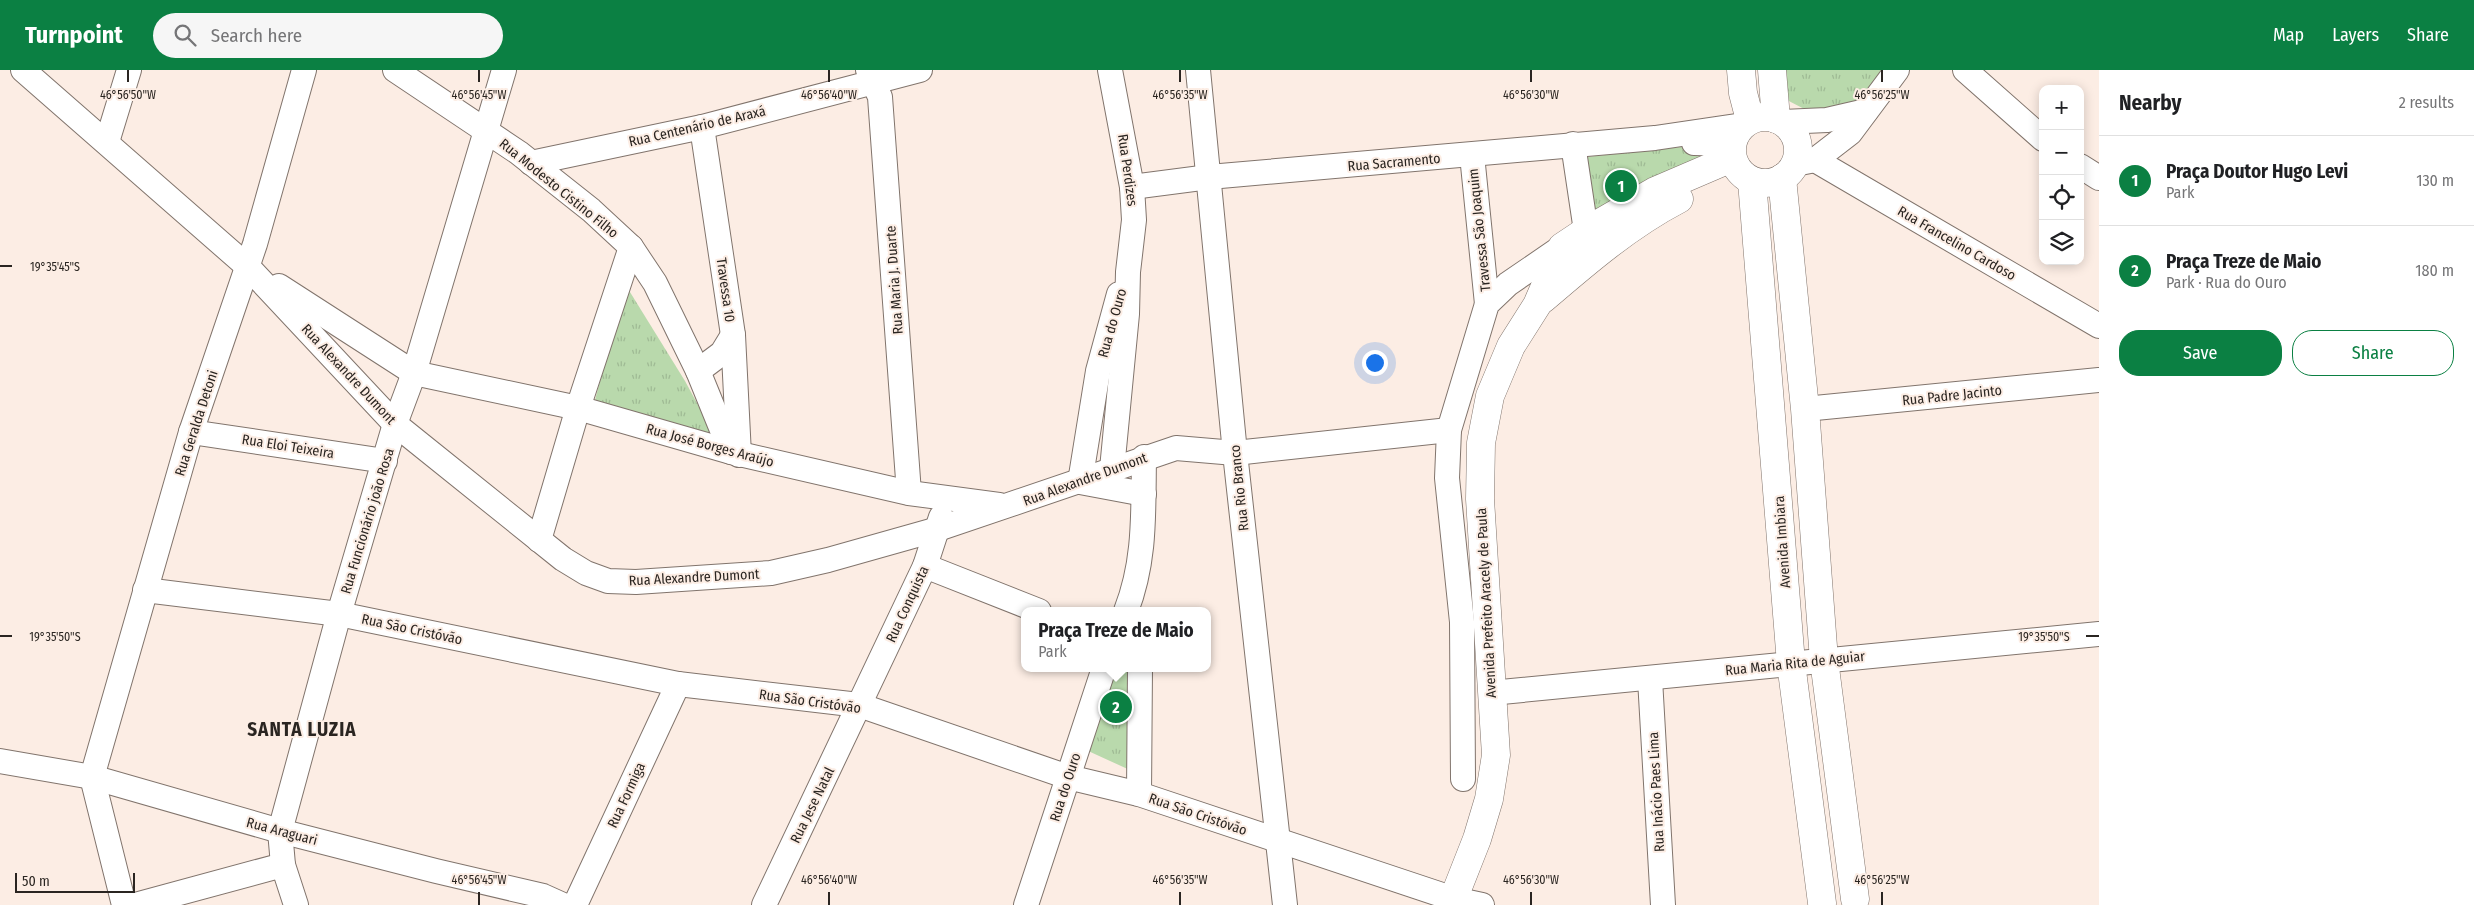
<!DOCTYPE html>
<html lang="en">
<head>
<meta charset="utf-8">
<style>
  :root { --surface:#fff; --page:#f6f6f6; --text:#202124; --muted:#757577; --line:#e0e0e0; --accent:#0b8043 }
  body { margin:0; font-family:"Fira Sans Condensed",sans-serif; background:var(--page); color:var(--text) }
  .controls { position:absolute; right:15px; top:15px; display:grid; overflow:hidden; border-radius:10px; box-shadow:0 2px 12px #0003 }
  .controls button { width:45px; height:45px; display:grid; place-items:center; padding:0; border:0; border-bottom:1px solid var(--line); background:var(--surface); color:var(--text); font:25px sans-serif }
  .scale { position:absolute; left:15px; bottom:12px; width:120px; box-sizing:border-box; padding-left:5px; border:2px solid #2a2521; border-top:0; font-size:14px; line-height:18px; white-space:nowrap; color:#2a2521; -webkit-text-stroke:4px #fcede4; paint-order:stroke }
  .you { position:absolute; left:1374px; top:292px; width:18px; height:18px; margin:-12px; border:4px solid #fff; border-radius:50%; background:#1a73e8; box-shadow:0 0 0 8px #1a73e833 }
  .badge { display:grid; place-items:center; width:32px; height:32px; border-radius:50%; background:var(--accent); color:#fff; font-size:16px; font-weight:700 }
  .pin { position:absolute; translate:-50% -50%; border:2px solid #fff; box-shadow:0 1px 5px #0006 }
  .popup { position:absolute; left:1021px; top:537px; width:190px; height:65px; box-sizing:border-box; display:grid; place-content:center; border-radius:10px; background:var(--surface); filter:drop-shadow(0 1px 4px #0005); font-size:16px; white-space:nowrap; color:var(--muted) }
  .popup b { font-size:19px; color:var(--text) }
  .popup::after { content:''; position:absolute; left:50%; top:100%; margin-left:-10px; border:10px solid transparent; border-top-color:var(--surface) }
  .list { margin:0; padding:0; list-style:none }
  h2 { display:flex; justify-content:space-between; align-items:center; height:65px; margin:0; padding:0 20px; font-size:21px }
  h2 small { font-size:16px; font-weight:400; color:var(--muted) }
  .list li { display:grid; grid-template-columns:32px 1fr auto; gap:15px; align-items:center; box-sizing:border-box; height:90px; padding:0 20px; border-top:1px solid var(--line) }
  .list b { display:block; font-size:19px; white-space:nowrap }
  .list p { margin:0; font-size:16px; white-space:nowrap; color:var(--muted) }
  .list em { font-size:16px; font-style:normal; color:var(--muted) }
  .actions { display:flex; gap:10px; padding:15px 20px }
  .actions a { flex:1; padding:11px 0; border:1px solid var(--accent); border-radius:20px; text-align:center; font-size:18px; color:var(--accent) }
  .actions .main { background:var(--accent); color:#fff }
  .icon { flex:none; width:28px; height:28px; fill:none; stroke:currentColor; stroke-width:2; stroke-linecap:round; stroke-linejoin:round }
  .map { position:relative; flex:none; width:2099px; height:835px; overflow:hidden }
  header { display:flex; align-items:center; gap:30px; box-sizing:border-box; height:70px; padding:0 25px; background:var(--accent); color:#fff }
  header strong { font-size:24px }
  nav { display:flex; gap:28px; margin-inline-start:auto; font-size:18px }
  .search { width:350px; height:45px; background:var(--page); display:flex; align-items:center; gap:12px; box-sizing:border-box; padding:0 18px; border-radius:28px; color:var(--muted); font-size:19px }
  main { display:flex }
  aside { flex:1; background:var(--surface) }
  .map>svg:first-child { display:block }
  .park { fill:url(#park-tufts) }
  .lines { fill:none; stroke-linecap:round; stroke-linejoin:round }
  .minor-casing { stroke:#81746c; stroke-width:26 }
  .major-casing { stroke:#81746c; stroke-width:29 }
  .minor { stroke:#fff; stroke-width:24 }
  .major { stroke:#fff; stroke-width:28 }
  .ticks { fill:none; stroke:#2a2521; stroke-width:2 }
  .labels { text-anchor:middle; stroke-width:4; stroke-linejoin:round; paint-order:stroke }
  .street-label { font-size:14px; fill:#2a2521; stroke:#fcede4 }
  .district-label { font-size:19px; font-weight:bold; letter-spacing:1px; fill:#2a2521; stroke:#fcede4 }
  .ticks-label { font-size:12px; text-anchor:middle; fill:#2a2521; stroke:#fcede4; stroke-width:4; stroke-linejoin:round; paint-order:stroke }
</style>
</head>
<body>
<header>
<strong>Turnpoint</strong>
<div class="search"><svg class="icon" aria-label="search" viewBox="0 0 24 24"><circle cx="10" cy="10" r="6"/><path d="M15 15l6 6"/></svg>Search here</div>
<nav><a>Map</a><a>Layers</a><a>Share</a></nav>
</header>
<main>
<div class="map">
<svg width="2099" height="835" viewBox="0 0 2099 835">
  <defs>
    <pattern id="park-tufts" width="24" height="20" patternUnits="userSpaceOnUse" patternTransform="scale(1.25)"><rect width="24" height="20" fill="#b9d9ac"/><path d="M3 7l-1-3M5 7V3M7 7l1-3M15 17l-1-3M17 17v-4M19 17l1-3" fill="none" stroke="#9fba94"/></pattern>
  </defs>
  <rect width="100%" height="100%" fill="#fcede4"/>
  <g class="park">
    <path d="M1782,0H1887L1852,40L1812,43L1785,29Z"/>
    <path d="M1681,77L1713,83L1595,145L1586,87Z"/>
    <path d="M625,214L685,311L717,370L594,334Z"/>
    <path d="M1114,598H1130L1132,701L1086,680Z"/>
  </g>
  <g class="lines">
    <g class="minor-casing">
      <g id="minor">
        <path d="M23,0L248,197L395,354L563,489L586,503L608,511L636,512L771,503L828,490L938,459L1176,378L1235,383L1449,360"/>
        <path d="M395,0L519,83L591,140L631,177L655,213L698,301L731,382"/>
        <path d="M868,0L880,27L909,423"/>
        <path d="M1110,0L1132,117L1134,150L1128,202L1127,244L1112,399"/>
        <path d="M1198,0L1235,383L1285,835"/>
        <path d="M1965,0L2043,69"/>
        <path d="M1783,52L1827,50L1866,41"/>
        <path d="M702,57L733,265L739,385"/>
        <path d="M107,72L129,0"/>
        <path d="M1694,73L1732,74"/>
        <path d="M1573,74L1586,161"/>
        <path d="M1472,85L1487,234"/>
        <path d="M1815,90L2099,256"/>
        <path d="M531,93L702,57L920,0"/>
        <path d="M1795,94L1815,90L1850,63L1897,0"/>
        <path d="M2080,96L2099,108"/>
        <path d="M1132,117L1209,107L1655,68L1743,55"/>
        <path d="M279,216L414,303L578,338L731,382L909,423L999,435"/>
        <path d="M1119,224L1098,301L1080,412L1144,424"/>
        <path d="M698,301L722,283L733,265"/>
        <path d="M1805,339L2099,310"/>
        <path d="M191,362L385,391"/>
        <path d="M539,470L578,338L631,177"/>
        <path d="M925,496L1039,541"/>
        <path d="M145,520L339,544L678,614L859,635L1068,707L1139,724L1454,829L1482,835"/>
        <path d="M1126,541C1146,490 1143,441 1144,387"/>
        <path d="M1650,609L1663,835"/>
        <path d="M1491,623L2099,564"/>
        <path d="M0,691L92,707L280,761L436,801L543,826L563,835"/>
        <path d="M1463,709L1462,552L1447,408L1449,360L1487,234L1508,214L1562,177"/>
        <path d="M1139,724L1140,598"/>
        <path d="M124,835L92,707L191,362L255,174L304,0"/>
        <path d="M135,835L283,795"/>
        <path d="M296,835L283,795L280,761L339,544L395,354L414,303L504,0"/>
        <path d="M575,835L678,614"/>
        <path d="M764,835L925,496L941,447"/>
        <path d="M1026,835L1104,598"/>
      </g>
    </g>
    <g class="major-casing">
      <g id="major">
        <path d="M1741,0L1743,23L1750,50"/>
        <path d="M1772,0L1776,49"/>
        <circle cx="1765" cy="80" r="33"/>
        <path d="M1782,108L1805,339L1824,590L1855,829"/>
        <path d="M1752,111L1791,593L1822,833"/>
        <path d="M1543,229C1586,192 1629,155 1679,129"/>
        <path d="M1451,835L1477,769L1489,729L1496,685L1480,429L1481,373L1490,326L1511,276L1537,235L1562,177L1586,161L1655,121L1732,88"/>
      </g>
    </g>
    <use href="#minor" class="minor"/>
    <use href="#major" class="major"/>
  </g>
  <path class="ticks" d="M128,0V12M479,0V12M829,0V12M1180,0V12M1531,0V12M1882,0V12M0,196H12M0,566H12M2086,566H2099M479,822V835M829,822V835M1180,822V835M1531,822V835M1882,822V835"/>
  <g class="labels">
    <g class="street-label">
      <text transform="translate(697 56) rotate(-13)" y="5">Rua Centenário de Araxá</text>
      <text transform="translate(1394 92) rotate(-5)" y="5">Rua Sacramento</text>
      <text transform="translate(1128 100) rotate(82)" y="5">Rua Perdizes</text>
      <text transform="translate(559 118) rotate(39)" y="5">Rua Modesto Cistino Filho</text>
      <text transform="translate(1479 160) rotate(-96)" y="5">Travessa São Joaquim</text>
      <text transform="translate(1957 173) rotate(30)" y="5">Rua Francelino Cardoso</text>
      <text transform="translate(894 210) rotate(-94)" y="5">Rua Maria J. Duarte</text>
      <text transform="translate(726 220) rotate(82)" y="5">Travessa 10</text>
      <text transform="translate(1112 253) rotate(-74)" y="5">Rua do Ouro</text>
      <text transform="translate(349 304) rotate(47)" y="5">Rua Alexandre Dumont</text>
      <text transform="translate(1952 325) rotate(-6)" y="5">Rua Padre Jacinto</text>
      <text transform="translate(196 353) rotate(-72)" y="5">Rua Geralda Detoni</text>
      <text transform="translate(710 375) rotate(15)" y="5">Rua José Borges Araújo</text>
      <text transform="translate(288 376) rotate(9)" y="5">Rua Eloi Teixeira</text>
      <text transform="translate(1085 409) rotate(-20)" y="5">Rua Alexandre Dumont</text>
      <text transform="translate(1239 418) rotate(-96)" y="5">Rua Rio Branco</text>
      <text transform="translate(367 451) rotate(-73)" y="5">Rua Funcionário joão Rosa</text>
      <text transform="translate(1782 472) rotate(-94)" y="5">Avenida Imbiara</text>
      <text transform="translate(694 507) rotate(-3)" y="5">Rua Alexandre Dumont</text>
      <text transform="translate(1486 533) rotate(-93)" y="5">Avenida Prefeito Aracely de Paula</text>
      <text transform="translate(907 534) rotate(-65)" y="5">Rua Conquista</text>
      <text transform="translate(412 559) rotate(12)" y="5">Rua São Cristóvão</text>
      <text transform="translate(1795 593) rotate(-6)" y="5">Rua Maria Rita de Aguiar</text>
      <text transform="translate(810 631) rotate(8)" y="5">Rua São Cristóvão</text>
      <text transform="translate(1065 717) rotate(-72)" y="5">Rua do Ouro</text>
      <text transform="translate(1656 722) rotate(-93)" y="5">Rua Inácio Paes Lima</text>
      <text transform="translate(626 725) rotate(-65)" y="5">Rua Formiga</text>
      <text transform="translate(812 735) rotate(-64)" y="5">Rua Jese Natal</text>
      <text transform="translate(1198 744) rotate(19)" y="5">Rua São Cristóvão</text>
      <text transform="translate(282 761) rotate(15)" y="5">Rua Araguari</text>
    </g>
    <g class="district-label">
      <text x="302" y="666">SANTA LUZIA</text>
    </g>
  </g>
  <g class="ticks-label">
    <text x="128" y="29">46°56'50"W</text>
    <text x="479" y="29">46°56'45"W</text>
    <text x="829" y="29">46°56'40"W</text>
    <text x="1180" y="29">46°56'35"W</text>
    <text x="1531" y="29">46°56'30"W</text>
    <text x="1882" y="29">46°56'25"W</text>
    <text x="55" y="201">19°35'45"S</text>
    <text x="55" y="571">19°35'50"S</text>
    <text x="2044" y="571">19°35'50"S</text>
    <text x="479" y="814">46°56'45"W</text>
    <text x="829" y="814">46°56'40"W</text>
    <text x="1180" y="814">46°56'35"W</text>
    <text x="1531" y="814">46°56'30"W</text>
    <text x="1882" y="814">46°56'25"W</text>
  </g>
</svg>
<div class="controls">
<button>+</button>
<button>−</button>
<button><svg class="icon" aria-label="locate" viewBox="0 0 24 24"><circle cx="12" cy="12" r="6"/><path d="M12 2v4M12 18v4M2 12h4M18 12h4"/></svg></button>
<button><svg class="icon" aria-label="layers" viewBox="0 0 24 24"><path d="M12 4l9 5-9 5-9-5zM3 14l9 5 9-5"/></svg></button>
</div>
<div class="scale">50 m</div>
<div class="you"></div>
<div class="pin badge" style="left:1621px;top:116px">1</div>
<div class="pin badge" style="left:1116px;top:637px">2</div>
<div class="popup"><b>Praça Treze de Maio</b>Park</div>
</div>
<aside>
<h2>Nearby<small>2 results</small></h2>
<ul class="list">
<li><span class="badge">1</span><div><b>Praça Doutor Hugo Levi</b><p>Park</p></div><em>130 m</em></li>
<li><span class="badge">2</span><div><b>Praça Treze de Maio</b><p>Park · Rua do Ouro</p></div><em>180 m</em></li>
</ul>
<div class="actions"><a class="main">Save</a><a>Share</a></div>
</aside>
</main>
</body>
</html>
